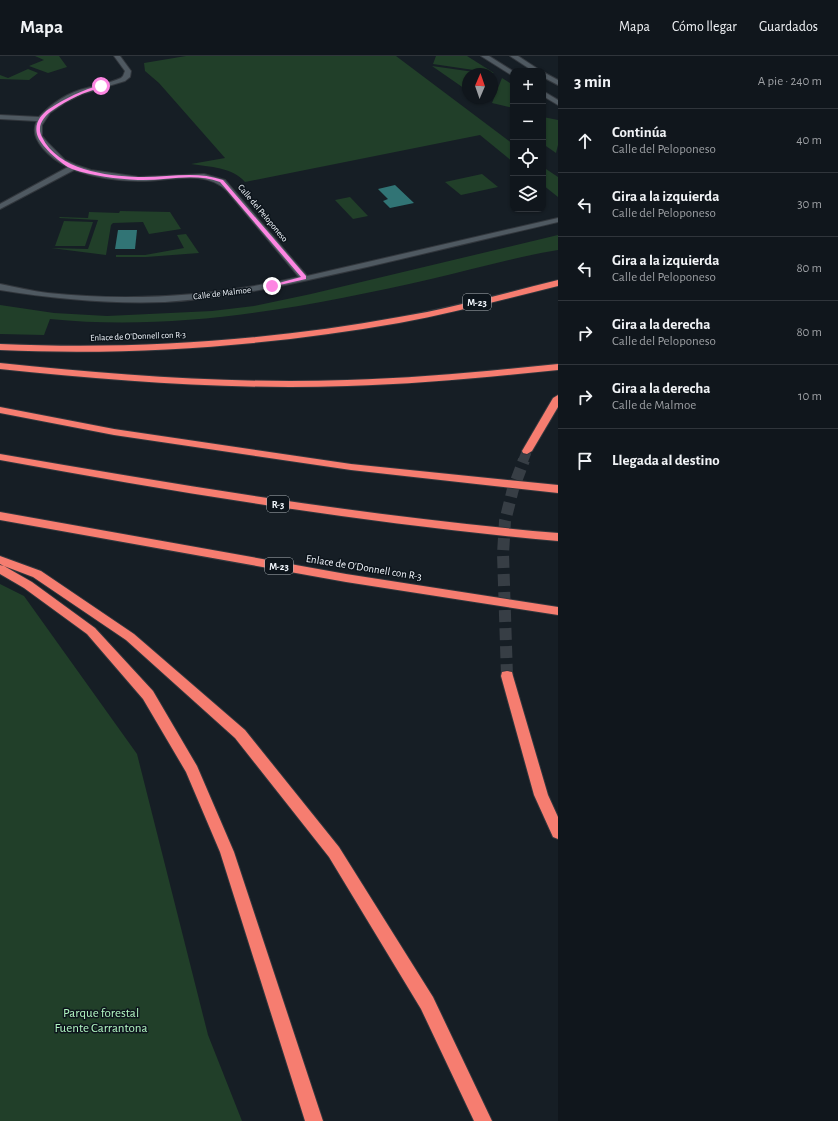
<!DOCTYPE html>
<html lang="es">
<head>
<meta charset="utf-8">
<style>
  :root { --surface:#10161c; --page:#1e2329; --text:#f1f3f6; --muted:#9c9fa3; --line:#30353b }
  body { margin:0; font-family:"Alegreya Sans",sans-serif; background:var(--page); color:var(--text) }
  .controls { position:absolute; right:12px; top:12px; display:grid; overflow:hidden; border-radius:8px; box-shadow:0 1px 3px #0004 }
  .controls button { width:36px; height:36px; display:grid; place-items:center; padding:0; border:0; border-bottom:1px solid var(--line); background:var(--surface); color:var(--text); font:20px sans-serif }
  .compass { position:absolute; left:462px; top:12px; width:36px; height:36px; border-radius:50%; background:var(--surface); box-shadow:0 1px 3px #0004; rotate:2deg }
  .stop { position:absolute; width:12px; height:12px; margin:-9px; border:3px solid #fd86e2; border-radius:50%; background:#fff }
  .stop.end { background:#fd86e2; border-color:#fff; box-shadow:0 1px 4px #0008 }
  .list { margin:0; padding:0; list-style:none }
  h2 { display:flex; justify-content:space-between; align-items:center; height:52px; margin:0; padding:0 16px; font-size:17px }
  h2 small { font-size:13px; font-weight:400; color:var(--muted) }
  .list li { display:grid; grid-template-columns:26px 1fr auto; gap:12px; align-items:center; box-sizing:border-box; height:64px; padding:0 16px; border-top:1px solid var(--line) }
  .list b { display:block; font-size:15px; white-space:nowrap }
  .list p { margin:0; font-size:13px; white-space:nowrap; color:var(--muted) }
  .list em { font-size:13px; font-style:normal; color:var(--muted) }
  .icon { flex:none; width:22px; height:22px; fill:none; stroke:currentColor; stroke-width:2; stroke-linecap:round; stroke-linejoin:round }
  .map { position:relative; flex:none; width:558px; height:1065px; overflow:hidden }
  header { display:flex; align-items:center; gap:24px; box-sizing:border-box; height:56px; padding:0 20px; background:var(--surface); border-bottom:1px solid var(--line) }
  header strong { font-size:19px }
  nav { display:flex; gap:22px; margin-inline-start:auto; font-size:14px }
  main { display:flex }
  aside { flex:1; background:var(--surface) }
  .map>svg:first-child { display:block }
  .green { fill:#213f29 }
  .water { fill:#317475 }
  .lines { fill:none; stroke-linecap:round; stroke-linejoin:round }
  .highway-tunnel-far1 { stroke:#373e45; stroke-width:10; stroke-dasharray:10 4.5; stroke-linecap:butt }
  .highway-tunnel { stroke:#373e45; stroke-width:12; stroke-dasharray:12 6; stroke-linecap:butt }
  .minor-casing { stroke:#32373d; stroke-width:2 }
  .highway-casing { stroke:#32373d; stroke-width:2 }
  .minor { fill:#4f5961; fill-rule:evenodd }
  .highway { fill:#f67d70; fill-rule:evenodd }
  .route { fill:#fd86e2 }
  .labels { text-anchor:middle; stroke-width:3; stroke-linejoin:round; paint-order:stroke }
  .far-street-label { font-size:9px; fill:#f0f5fb; stroke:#0d151c }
  .shield { fill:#0d151c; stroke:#acb2b8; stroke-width:1 }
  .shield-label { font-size:10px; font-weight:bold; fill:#f0f5fb }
  .street-label { font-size:11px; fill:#f0f5fb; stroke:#0d151c }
  .near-park-label { font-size:13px; fill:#b3f7c3; stroke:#0d151c }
</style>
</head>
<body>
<header>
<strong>Mapa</strong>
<nav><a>Mapa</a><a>Cómo llegar</a><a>Guardados</a></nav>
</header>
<main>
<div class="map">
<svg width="558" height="1065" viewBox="0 0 558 1065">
  <rect width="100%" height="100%" fill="#161e25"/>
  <g class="green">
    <path d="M35,0H59L67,11L48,17L29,10L44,4Z"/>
    <path d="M186,0H396L513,88V106L480,79L245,126C232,111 210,111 191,108L225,102L159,27L145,15L144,7Z"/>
    <path d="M436,0H467L494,17L433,8Z"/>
    <path d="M432,10L488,18H468V35Z"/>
    <path d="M28,13L38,17L29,24L0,23V19L8,22Z"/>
    <path d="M502,22L513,29V52L492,47Z"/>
    <path d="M543,61L558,64V89L556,97L543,88Z"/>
    <path d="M543,111L558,121V141L543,129Z"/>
    <path d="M482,118L498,131L461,139L445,126Z"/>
    <path d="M350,141L368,160L353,163L335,144Z"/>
    <path d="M120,155L170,156L181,173L149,178L143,166L113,167L111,169L106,199L51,192L88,193L98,164L59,162L60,161L88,162L89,156L119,157Z"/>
    <path d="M64,165L93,166L85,190H55Z"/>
    <path d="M186,178L199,197L146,201H116V199H145L184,192L177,179Z"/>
    <path d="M558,179V194C515,201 474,213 431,223C307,251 178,276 50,263L44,279L0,278V249L54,257L107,260L212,255L254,250L311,238Z"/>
    <path d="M0,528L24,540L137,698L208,979L242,1065H0Z"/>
  </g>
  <g class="water">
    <path d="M395,129L414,147L390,152L383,145L388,143L378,133Z"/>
    <path d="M118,174H137L135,193H115Z"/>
  </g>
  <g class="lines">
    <path class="highway-tunnel-far1" d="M523,405L527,395"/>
    <path class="highway-tunnel" d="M507,620L503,498L505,465L513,433L524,404"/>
    <g class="minor-casing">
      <g id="minor">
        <path d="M114,0H120L131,15L130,21L125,25L82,38L66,46L50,57L42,69V80L48,87L65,104L76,109L91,114L139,121L204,118L225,124L307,220L558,162V166C494,181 431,196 367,211C300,226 234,242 165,246C109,248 55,243 0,234V228C16,231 32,235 48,237C132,246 217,240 299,221L227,135C205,112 166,126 138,125C117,125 94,121 74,114L0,153V148L68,111C53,104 27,84 37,65L0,63V59L39,61C52,47 69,36 87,32C98,29 110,27 121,22L123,20L125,15Z"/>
        <path d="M481,0H489L513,15V20Z"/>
        <path d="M510,0H518L541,15H533Z"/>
        <path d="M543,16L558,24V29L543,21Z"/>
        <path d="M543,35L558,44V49L543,40Z"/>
      </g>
    </g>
    <g class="highway-casing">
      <g id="highway">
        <path d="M558,224V230C506,243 453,257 399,267C267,290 134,300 0,294V288C134,294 267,285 399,261C453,252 505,237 558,224Z"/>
        <path d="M0,307C115,319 231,328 347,324C418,322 488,315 558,308V314C488,321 418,328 347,330C231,334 115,325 0,313Z"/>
        <path d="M558,339V351L532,395L527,398L523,397L522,395L553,342Z"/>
        <path d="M0,351L114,373L351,408L558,429V437L351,414L114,379L0,357Z"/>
        <path d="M0,398C185,430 370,461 558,477V485C370,468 185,438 0,404Z"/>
        <path d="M0,456L346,518L558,551V559L346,526L0,464Z"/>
        <path d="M0,500L41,515L134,578L245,674L339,791L433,941L492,1065H474L421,953L329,801L235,682L126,584L33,521L4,510L32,526L95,572L153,635L197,710L234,796L323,1065H305L220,796L186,716L143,643L87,578L24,532L0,518V509L4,510L0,508Z"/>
        <path d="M507,615L512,616L513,620L548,739L558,761V783L553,781L534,739L501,620L502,616Z"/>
      </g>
    </g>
    <use href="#minor" class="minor"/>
    <use href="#highway" class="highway"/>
  </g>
  <path class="route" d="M101,29L103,31C84,36 69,43 53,54C44,60 36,70 42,81C58,114 106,120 138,121C167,122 195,114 223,124L306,220V223L271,231V229L301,221L220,126C194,116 165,125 138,124C117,123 92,120 72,113C62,109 42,91 38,81C33,69 40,59 49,53C66,42 82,34 101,29Z"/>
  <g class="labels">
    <g class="far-street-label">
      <text transform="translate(263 157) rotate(50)" y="3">Calle del Peloponeso</text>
      <text transform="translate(222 237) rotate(-7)" y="3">Calle de Malmoe</text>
      <text transform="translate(138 280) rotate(-2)" y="3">Enlace de O'Donnell con R-3</text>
    </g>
    <g class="shield">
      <rect x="463" y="238" width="28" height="16" rx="3"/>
      <rect x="267" y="440" width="22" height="16" rx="3"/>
      <rect x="265" y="502" width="28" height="16" rx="3"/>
    </g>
    <g class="shield-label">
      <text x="477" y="250">M-23</text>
      <text x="278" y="452">R-3</text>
      <text x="279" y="514">M-23</text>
    </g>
    <g class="street-label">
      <text transform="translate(364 511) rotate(9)" y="4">Enlace de O'Donnell con R-3</text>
    </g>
    <g class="near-park-label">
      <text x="101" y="961">Parque forestal<tspan x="101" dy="15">Fuente Carrantona</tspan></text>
    </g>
  </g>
</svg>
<div class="controls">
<button>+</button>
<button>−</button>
<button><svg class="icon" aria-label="locate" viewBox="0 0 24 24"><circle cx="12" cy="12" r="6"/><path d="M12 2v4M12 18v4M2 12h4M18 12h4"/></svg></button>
<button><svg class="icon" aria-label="layers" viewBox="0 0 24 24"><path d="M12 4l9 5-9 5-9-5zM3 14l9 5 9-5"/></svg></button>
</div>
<svg class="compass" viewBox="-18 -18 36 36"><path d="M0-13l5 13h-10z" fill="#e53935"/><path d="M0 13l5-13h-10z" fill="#9c9fa3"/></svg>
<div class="stop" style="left:101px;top:30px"></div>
<div class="stop end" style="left:272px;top:230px"></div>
</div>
<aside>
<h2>3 min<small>A pie · 240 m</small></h2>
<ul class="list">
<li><svg class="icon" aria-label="ahead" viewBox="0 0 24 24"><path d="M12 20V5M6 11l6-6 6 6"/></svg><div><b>Continúa</b><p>Calle del Peloponeso</p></div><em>40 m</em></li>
<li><svg class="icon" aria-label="left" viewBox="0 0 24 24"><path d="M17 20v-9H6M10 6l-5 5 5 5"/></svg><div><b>Gira a la izquierda</b><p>Calle del Peloponeso</p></div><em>30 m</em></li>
<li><svg class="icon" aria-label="left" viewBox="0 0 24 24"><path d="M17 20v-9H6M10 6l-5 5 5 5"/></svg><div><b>Gira a la izquierda</b><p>Calle del Peloponeso</p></div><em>80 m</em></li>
<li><svg class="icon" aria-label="right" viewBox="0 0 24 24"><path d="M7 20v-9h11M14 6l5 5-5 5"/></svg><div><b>Gira a la derecha</b><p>Calle del Peloponeso</p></div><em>80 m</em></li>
<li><svg class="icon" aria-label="right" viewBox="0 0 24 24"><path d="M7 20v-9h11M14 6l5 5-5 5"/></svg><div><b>Gira a la derecha</b><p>Calle de Malmoe</p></div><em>10 m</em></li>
<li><svg class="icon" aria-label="arrive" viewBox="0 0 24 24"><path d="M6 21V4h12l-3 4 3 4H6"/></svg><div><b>Llegada al destino</b></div></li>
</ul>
</aside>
</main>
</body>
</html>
